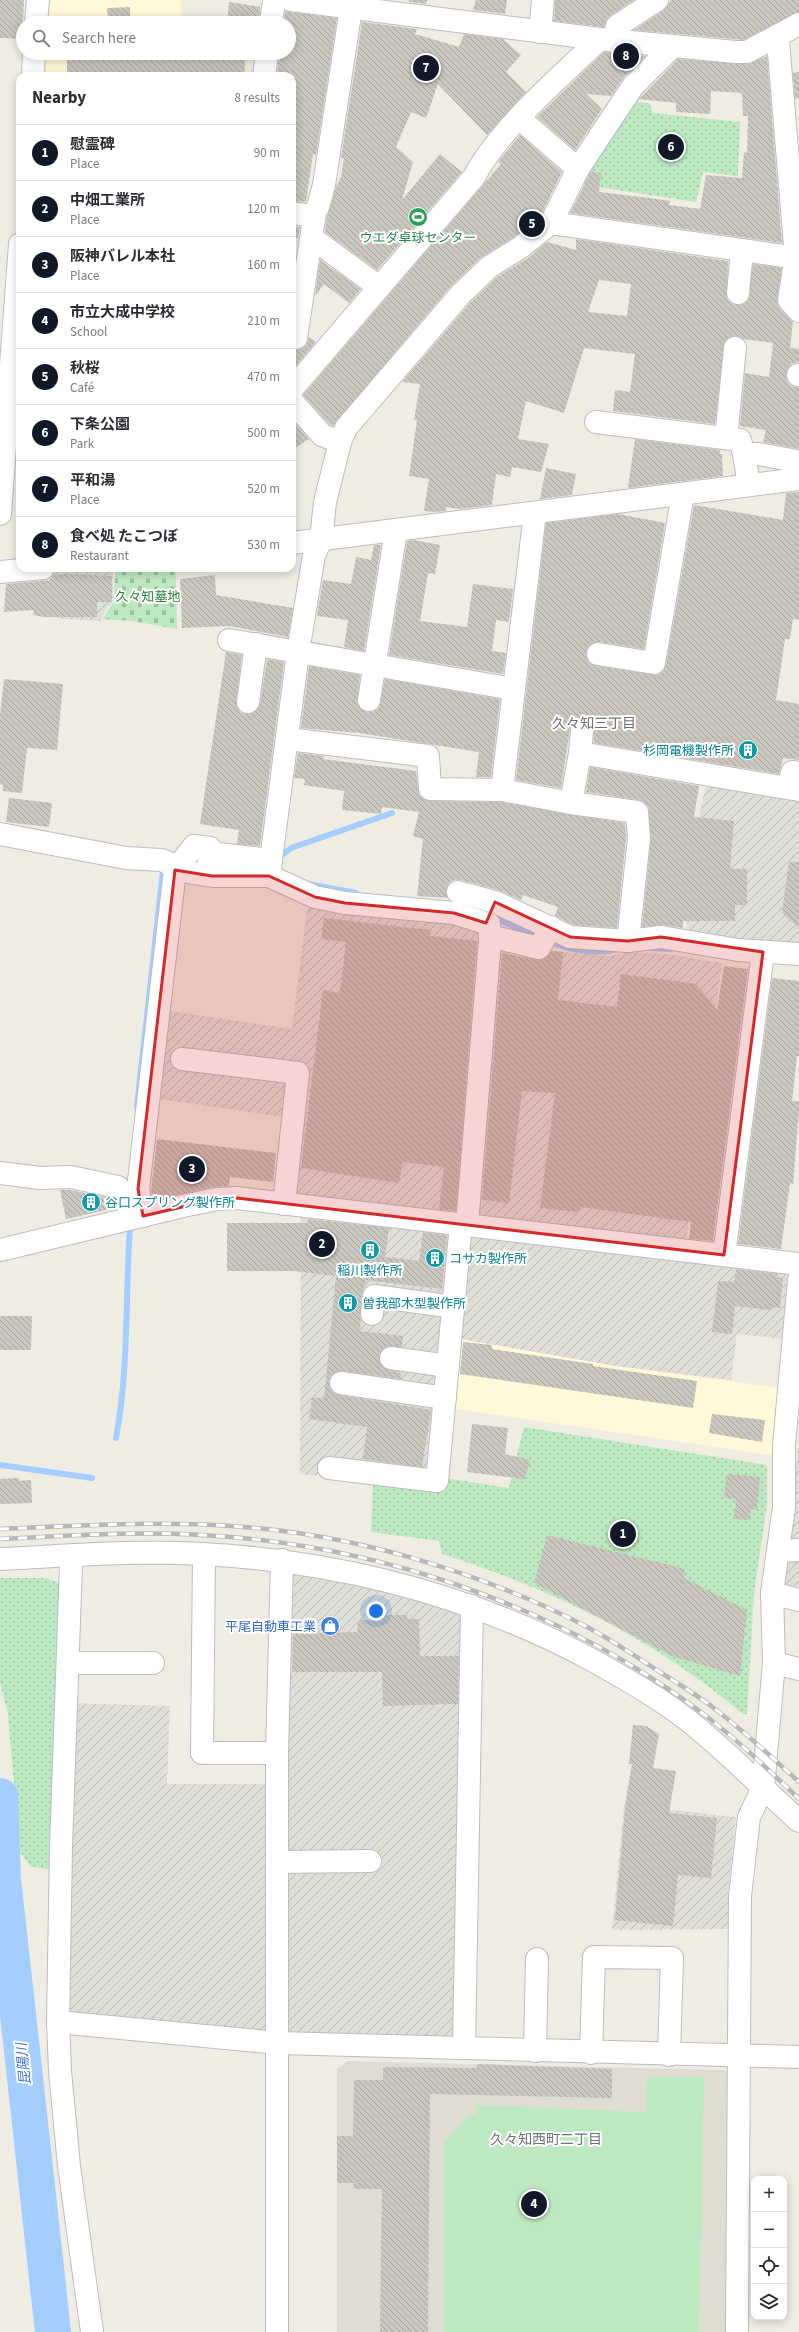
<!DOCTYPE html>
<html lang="en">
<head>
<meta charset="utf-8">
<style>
  :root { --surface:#fff; --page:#f7f7f7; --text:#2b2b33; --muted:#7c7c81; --line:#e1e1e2; --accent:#111827 }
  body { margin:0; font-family:"Source Sans 3","Noto Sans JP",sans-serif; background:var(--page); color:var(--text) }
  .controls { position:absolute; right:12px; bottom:12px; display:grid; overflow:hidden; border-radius:8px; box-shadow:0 2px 10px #0003 }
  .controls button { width:36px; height:36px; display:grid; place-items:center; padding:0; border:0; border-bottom:1px solid var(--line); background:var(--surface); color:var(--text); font:20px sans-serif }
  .you { position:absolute; left:376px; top:1611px; width:14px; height:14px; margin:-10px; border:3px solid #fff; border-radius:50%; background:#1a73e8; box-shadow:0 0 0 6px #1a73e833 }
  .badge { display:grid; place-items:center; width:26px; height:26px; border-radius:50%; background:var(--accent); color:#fff; font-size:13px; font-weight:700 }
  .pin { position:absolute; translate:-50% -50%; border:2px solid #fff; box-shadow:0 1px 4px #0006 }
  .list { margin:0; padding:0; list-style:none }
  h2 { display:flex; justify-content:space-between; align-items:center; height:52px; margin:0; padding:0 16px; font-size:17px }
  h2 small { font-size:13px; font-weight:400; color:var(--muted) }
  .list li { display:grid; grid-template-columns:26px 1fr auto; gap:12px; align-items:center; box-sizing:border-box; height:56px; padding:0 16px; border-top:1px solid var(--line) }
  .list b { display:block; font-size:15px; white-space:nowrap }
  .list p { margin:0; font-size:13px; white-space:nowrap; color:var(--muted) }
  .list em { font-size:13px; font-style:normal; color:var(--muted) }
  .icon { flex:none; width:22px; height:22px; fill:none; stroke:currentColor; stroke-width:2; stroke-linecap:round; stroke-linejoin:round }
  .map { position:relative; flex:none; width:799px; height:2332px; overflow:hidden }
  .search { position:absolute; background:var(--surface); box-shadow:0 2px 10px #0003; left:16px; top:16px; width:280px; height:44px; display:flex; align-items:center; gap:10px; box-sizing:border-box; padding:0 14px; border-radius:22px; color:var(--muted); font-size:15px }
  .panel { position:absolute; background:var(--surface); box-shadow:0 2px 10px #0003; left:16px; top:72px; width:280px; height:500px; border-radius:12px }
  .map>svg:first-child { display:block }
  .commercial { fill:#fff9d8 }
  .industrial { fill:url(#industrial-furrows) }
  .education { fill:#dfddd1 }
  .cemetery { fill:url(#cemetery-stones) }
  .park { fill:url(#park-dots) }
  .garden { fill:#bde9c1 }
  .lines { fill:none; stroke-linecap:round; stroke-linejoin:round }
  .stream { stroke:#a3ceff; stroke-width:6 }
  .river { stroke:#a3ceff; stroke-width:36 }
  .building { fill:url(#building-back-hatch); fill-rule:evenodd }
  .minor-casing { stroke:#babcc3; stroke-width:24 }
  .minor { stroke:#fff; stroke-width:22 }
  .rail-casing { stroke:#b6b7b8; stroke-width:4.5 }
  .rail { stroke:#fff; stroke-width:3; stroke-dasharray:9; stroke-linecap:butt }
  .marked { fill:#d62828; fill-opacity:0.2; stroke:#d62828; stroke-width:3; stroke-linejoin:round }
  .labels { text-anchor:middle; stroke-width:4; stroke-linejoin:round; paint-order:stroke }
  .leisure-label { font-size:13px; fill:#27864d; stroke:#fff }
  .park-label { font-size:13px; fill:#2c8239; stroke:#fff }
  .culture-label { font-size:13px; fill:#0d838f; stroke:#fff; text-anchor:start }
  .shop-label { font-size:13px; fill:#366cbe; stroke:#fff; text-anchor:end }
  .neighbourhood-label { font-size:14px; fill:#6c7077; stroke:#fff }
  .water-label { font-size:14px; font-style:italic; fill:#3a74ce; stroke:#fff }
</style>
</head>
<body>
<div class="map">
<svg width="799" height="2332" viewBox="0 0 799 2332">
  <defs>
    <pattern id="industrial-furrows" width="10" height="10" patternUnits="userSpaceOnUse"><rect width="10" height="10" fill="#dfdfd7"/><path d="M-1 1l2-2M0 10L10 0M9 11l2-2" fill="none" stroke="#b8b8b2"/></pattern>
    <pattern id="cemetery-stones" width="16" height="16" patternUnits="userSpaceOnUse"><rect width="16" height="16" fill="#bde9c1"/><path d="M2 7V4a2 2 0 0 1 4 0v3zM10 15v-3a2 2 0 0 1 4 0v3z" fill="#9dc0a0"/></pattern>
    <pattern id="park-dots" width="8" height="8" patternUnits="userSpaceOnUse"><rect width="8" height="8" fill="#bde9c1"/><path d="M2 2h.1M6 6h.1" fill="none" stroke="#9dc0a0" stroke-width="1.8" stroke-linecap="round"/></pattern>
    <pattern id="building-back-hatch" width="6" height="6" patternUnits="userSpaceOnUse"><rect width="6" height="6" fill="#cac7bf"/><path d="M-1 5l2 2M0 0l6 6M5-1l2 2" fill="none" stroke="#a7a59f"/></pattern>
  </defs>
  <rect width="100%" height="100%" fill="#efede2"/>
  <g class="commercial">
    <path d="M51,0H181V23H42L43,7Z"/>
    <path d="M40,53H182L183,76H38Z"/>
    <path d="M455,1338L616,1366L789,1389L784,1457L450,1408Z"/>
  </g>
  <g class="industrial">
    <path d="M79,568H113V601L106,609L100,621L55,618V598H49L50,571Z"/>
    <path d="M707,779L799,794V950L686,934L692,853Z"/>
    <path d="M308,902L484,927L463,1220L275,1202L283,1117L159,1099L170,1011L292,1029Z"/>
    <path d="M490,940L563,952L609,956L629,952L667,954L722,963L685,1250L467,1225Z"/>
    <path d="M301,1217L457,1227L431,1485L300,1474Z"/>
    <path d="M465,1230L791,1267L785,1339L737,1334L731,1380L616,1366L455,1338Z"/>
    <path d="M799,1435V1587L785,1584Z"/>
    <path d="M282,1560L472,1606L464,2048L58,2022L67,1703L170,1706L167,1784H277Z"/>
    <path d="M624,1805L736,1817L728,1892L729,1929L612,1930Z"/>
  </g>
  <path class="education" d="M348,2061L723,2070L732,2075L731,2332H337V2069Z"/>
  <path class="cemetery" d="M141,568H176L177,629L132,621L103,619L114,601L115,570Z"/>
  <g class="park">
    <path d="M631,102L649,103L653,113L740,122L738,176L703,172L696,202L579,184Z"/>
    <path d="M524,1427L767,1465V1505L754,1593L747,1714H743C656,1640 550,1588 442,1554L439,1541L371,1532L373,1483L443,1492L445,1478L509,1488Z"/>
    <path d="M0,1578H46L63,1585L52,1870L30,1866L20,1852L8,1715L0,1682Z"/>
  </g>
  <path class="garden" d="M647,2077H704L699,2332H444V2142L469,2115L476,2114V2105L645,2112Z"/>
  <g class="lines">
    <g class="stream">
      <path d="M277,859L291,848L392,813"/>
      <path d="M308,884L356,893"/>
      <path d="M492,917C532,933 573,960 618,949"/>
      <path d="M649,948L670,949"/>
      <path d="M137,1106L163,871L161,868"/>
      <path d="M116,1438C129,1369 125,1298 130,1228"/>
      <path d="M0,1465L92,1478"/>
    </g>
    <path class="river" d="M0,1796L3,1879L53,2332"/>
  </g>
  <g class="building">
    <path d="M0,0H24L22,39L0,38Z"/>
    <path d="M409,0H427L426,4L409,2Z"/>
    <path d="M476,0H507L505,14L473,10Z"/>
    <path d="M555,0H634L610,16L604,27L554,21Z"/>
    <path d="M671,0H799V12L744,40L634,30L664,10Z"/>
    <path d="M229,2L260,7L259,23H227Z"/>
    <path d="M130,7V23H108L107,8Z"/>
    <path d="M285,11L337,18L316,155L313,154L306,202L292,201V76L277,75L279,53H289V23H284Z"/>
    <path d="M362,22L417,29L415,34L459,47L464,34L503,39L521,55L506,72L526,92L487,135L438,84L426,118L411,112L396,147L413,162L402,200L440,154L462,172L377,270L325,232L327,216L337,185L341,177L344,158H341Z"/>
    <path d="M604,52L645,56L624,77L611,96L586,94L602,109L575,150L537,117Z"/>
    <path d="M67,53H246L244,76H67Z"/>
    <path d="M767,56L782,243L570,213L591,172L601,173L599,192L649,198L670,201L669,205L700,209L706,175L742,178L744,152L747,153L748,116H743L742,93L711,91L710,114L676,112V103L639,99L678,59L747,64Z"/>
    <path d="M799,72V98L795,99L793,73Z"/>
    <path d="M520,135L562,172L541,215L514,237L480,258L451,286L333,426L329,424L303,395L501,164L498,162Z"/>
    <path d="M292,226L300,227L298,238L292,237Z"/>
    <path d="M576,239L728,261L727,298L730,303L736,305L744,304L748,300L753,264L782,268L777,303L793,322L790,348L799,349V362L791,364L786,375L787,381L791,386L799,388V449L763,442L766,430L740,426L745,373L769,377L773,343L743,339L736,336L730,337L725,341L715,424L613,411L615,390L630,392L635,354L584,348L564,413L526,401L518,439L549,444L541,472L512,467L510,477L496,474L492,505L459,509L446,507V511L435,512L424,511L429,479L409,476L417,421L414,420L420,384L402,382L469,304L497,277L528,258L547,242L576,250ZM599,280L631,284L627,316L588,312Z"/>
    <path d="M320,260L361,289L349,303L324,284L315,296Z"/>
    <path d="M309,337L316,342L292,370V349H301L306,345Z"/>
    <path d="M292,420L309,439L292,450Z"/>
    <path d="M635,439L720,450V454H722L723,476L628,488Z"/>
    <path d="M546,468L576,474L572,495L540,499Z"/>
    <path d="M799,492V620L793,619L790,639H785L776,700L799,704V760L783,758L779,774L594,743L593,726L589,721L583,719L576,720L570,729L561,788L516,780L546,523L618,514L665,523L644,649L600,642L589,646L586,652L590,663L596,666L658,675L663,671L666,665L694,505L783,520L786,493Z"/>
    <path d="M414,540L440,545L435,574L428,573L420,621L467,627L473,584L513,589L509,622L496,620L492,651L506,653L503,674L389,655L407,541Z"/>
    <path d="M374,545H381L364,651L344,647L348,620L317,616L323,580L351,584L356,557L371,560Z"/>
    <path d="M64,574L112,576V602H97V617H43L33,615L34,610L4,612L6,584L51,580L52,576Z"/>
    <path d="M215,575L216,595L293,608L288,637L230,626L182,628L180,579Z"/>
    <path d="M226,652L242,655L236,701L240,712L246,714L253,713L260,704L267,659L284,662L260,846L237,844L239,830L200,824Z"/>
    <path d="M309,666L360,675L357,704L361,709L367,712H373L379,708L385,679L500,699L491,777H476L479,752L359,733L301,728Z"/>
    <path d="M4,679L63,684L57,750L27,748L22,793L3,791V785L0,784V715Z"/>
    <path d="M298,753L324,756L323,759L416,771L419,795L429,801L501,802L625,823L626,838L617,928L573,925L555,916L558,907L523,895L521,900L498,890L461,880H454L449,883L446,889L448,898L417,896L423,839L413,836L419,812L382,807L381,814L342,810L344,791L304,785L305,779L294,778Z"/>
    <path d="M590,767L699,786L694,817L734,821L730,869H747V905H735V921H683V928L663,925L642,927L651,839L648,806L639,800L586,792Z"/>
    <path d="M9,798L52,803L49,827L6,822Z"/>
    <path d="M789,862H799V928L782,913Z"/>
    <path d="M324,918L431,930L430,936L477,941L456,1211L439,1209L444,1167L403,1162L399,1183L301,1168L323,990L340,993L346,942L321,939Z"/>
    <path d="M552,951L563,952L558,1000L617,1007L621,974L696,984L717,1010L724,966L748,969L713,1241L689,1239L691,1222L580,1207L579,1212L540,1208L555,1093L522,1091L509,1203L482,1200L502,953L537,960L544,959Z"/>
    <path d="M772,978L799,981V1056H797L792,1101H799V1109L793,1184L790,1183L781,1249L738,1244Z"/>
    <path d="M157,1139L276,1153L273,1182L230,1177L229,1186L214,1187L155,1200L151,1191Z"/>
    <path d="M60,1190H70L110,1198L115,1208L66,1219Z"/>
    <path d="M308,1219L389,1228L385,1257L419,1261L423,1232L447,1235L442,1289L366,1280L362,1295L360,1331L403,1336L402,1347H386L381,1351L379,1357L380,1363L384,1368L401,1373V1379L342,1371L331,1375L329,1382L330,1388L339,1395L431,1410L422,1467L363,1459L367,1427L309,1419L312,1397L324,1399L336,1276L294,1271H227V1223H308Z"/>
    <path d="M736,1269L778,1274L777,1277L783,1278L780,1308L771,1307V1310L735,1306L732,1334L712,1332L718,1281L734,1282Z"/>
    <path d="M0,1316H32L31,1350H0Z"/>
    <path d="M463,1342L492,1345V1349L593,1364V1366L697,1381L693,1408L460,1374Z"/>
    <path d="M712,1414L765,1420L762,1442L709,1433Z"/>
    <path d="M472,1424L508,1428L505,1454L530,1460L525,1479L467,1472Z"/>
    <path d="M727,1474L760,1477L757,1510L751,1509L750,1520L734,1519L736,1499L724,1498Z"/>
    <path d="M19,1478V1481L31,1480L32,1503L0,1504V1479Z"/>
    <path d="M547,1535L685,1569L684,1578L747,1610L740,1676L672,1656L534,1583Z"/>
    <path d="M382,1615H407V1619H419L420,1656H459L458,1704L383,1706L382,1672H292L293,1634L357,1632L358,1620H382Z"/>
    <path d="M633,1725L646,1726L659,1734L653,1768L676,1771L669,1813L717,1818L711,1878L678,1875L673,1926L615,1920L626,1799L632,1764H629Z"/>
    <path d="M477,2064L612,2069V2098L430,2094L428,2332H380L382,2189H353L354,2183H337V2136H353L354,2080H383V2067L477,2068Z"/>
  </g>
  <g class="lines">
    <g class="minor-casing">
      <g id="minor">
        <path d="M291,0L600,39L735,52H747L799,24"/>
        <path d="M36,23L38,0"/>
        <path d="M271,23L274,0"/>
        <path d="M540,32L543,0"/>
        <path d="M775,37L778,41L796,257L789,300L799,311"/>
        <path d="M613,41L617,26L657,0"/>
        <path d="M33,76L34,53"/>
        <path d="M264,76L267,53"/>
        <path d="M519,118L578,169"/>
        <path d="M292,213L311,216L318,207L324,185L351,8"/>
        <path d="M551,223L799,258"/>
        <path d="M312,238L379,287"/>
        <path d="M738,293L742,250"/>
        <path d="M296,338L315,212"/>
        <path d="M798,375H799"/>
        <path d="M292,389L474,177C499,129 560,77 600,39"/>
        <path d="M292,401L322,435L340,442"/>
        <path d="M596,422L740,440L744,454L749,485"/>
        <path d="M726,438L735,348"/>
        <path d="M744,454H758L797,461L799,465"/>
        <path d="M535,513L502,790L571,803L580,753L799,790"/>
        <path d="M0,514L20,244"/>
        <path d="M292,543L799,479"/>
        <path d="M0,572L43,568"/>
        <path d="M229,640L514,689"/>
        <path d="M598,654L654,663L683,494"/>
        <path d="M369,700L396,531"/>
        <path d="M248,702L256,644"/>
        <path d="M288,739L428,756L430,789L502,790"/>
        <path d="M580,753L582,731"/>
        <path d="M789,788L792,772L799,773"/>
        <path d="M571,803L637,812L639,838L628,941"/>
        <path d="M0,834L126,858L161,860L167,862L175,870L138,1189L143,1216"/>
        <path d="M209,853L271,860"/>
        <path d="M175,870L212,876H269L315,897L345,903L454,913L489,924L490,940L467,1225"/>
        <path d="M175,870L194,846L210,848L207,875"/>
        <path d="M269,876L298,652L314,555L321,540L325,502L340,442L346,428L460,295L489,267L521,247L551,223L578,169L633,86L672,47"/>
        <path d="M458,892L495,902L570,937L628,941L661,937L738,950L799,954"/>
        <path d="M490,936L539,948L551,927"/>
        <path d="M182,1059L298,1073L284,1204"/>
        <path d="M0,1173L40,1178L71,1177L118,1187L126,1202L143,1216"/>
        <path d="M0,1250L183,1206L217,1199L237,1198L799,1264"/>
        <path d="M724,1255L763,952"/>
        <path d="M372,1314L374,1296L454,1307"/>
        <path d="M391,1358L448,1366"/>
        <path d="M341,1383L445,1398"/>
        <path d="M329,1468L437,1481L461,1224"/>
        <path d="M778,1551L799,1550"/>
        <path d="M204,1554L202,1753H277"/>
        <path d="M74,1555L71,1564L61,1847L58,2022L60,2071L69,2166L92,2332"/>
        <path d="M0,1559C67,1556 135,1550 202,1554C338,1561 471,1595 592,1660C624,1678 656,1696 685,1718C725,1749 761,1787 799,1821"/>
        <path d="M772,1593L799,1600"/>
        <path d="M69,1663H153"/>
        <path d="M774,1663L799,1669"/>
        <path d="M277,1862L370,1861"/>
        <path d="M58,2022L278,2043L799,2057"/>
        <path d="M464,2048L472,1606"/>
        <path d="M535,2051L537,1959"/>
        <path d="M591,2053L594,1957L672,1958L669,2055"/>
        <path d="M277,2332V1753L282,1560"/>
        <path d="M737,2332L740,1896L749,1817L763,1788L774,1663L772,1593L784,1507V1445L799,1280"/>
      </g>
    </g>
    <use href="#minor" class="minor"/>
    <g class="rail-casing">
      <g id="rail">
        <path d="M0,1529C81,1526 162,1520 244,1527C360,1536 486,1574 589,1628C615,1642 638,1658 663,1674C679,1684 695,1694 710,1705C741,1729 770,1755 799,1782"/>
        <path d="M0,1539C67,1536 134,1531 201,1535C374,1544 549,1603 690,1704C729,1732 765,1766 799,1799"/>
      </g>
    </g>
    <use href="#rail" class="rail"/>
  </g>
  <path class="marked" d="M175,870L212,876H269L315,897L345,903L454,913L486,923L495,902L570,937L628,941L661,937L763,952L724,1255L237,1198L217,1199L143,1216L138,1189Z"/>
  <defs>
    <g id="stadium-disc" transform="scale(1)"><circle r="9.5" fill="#2e9e5b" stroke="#fff"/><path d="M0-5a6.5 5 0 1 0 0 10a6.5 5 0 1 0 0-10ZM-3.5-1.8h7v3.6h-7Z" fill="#fff"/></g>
    <g id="building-disc" transform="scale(1)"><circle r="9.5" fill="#0f9aa8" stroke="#fff"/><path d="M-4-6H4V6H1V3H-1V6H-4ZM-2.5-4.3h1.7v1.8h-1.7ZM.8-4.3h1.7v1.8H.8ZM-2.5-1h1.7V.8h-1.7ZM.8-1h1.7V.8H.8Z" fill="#fff"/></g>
    <g id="shop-disc" transform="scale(1)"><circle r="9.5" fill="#3f7fe0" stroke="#fff"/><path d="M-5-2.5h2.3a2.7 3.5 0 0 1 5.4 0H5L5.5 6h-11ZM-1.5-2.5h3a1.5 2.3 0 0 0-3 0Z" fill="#fff"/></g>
  </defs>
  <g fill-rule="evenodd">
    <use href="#stadium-disc" x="418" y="217"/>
    <use href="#building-disc" x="748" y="750"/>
    <use href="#building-disc" x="91" y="1202"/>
    <use href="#building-disc" x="370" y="1250"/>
    <use href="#building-disc" x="435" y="1258"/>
    <use href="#building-disc" x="348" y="1303"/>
    <use href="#shop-disc" x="330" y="1626"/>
  </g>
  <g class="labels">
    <g class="leisure-label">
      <text x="418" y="242">ウエダ卓球センター</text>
    </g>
    <g class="park-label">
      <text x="148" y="601">久々知墓地</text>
    </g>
    <g class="culture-label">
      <text x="734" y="755" text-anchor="end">杉岡電機製作所</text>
      <text x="105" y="1207">谷口スプリング製作所</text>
      <text x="449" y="1263">コサカ製作所</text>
      <text x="370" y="1275" text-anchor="middle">稲川製作所</text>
      <text x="362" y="1308">曽我部木型製作所</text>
    </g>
    <g class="shop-label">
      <text x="316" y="1631">平尾自動車工業</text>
    </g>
    <g class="neighbourhood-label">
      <text x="594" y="728">久々知三丁目</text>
      <text x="546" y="2144">久々知西町二丁目</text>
    </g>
    <g class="water-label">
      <text transform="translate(23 2064) rotate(-96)" y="5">昆陽川</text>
    </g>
  </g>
</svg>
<div class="controls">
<button>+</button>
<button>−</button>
<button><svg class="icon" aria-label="locate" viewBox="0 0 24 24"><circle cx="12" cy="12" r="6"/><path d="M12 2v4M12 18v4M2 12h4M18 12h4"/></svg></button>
<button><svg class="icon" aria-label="layers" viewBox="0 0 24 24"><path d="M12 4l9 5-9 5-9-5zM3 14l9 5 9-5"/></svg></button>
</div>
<div class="you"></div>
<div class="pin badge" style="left:623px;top:1534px">1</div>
<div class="pin badge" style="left:322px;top:1244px">2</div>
<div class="pin badge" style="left:192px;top:1169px">3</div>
<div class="pin badge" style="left:534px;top:2204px">4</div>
<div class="pin badge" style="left:532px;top:224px">5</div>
<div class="pin badge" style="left:671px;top:147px">6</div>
<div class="pin badge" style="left:426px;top:68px">7</div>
<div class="pin badge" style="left:626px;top:56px">8</div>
<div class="search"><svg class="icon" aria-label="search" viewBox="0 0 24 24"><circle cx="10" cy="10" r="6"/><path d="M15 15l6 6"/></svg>Search here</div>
<section class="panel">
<h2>Nearby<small>8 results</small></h2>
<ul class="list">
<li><span class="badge">1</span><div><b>慰霊碑</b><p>Place</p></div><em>90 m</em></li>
<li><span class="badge">2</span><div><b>中畑工業所</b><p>Place</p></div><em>120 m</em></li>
<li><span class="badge">3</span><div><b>阪神バレル本社</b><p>Place</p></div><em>160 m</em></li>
<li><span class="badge">4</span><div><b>市立大成中学校</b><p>School</p></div><em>210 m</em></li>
<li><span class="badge">5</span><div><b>秋桜</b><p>Café</p></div><em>470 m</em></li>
<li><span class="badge">6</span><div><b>下条公園</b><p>Park</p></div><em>500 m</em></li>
<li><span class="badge">7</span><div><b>平和湯</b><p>Place</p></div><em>520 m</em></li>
<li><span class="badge">8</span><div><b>食べ処 たこつぼ</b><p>Restaurant</p></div><em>530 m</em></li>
</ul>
</section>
</div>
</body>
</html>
